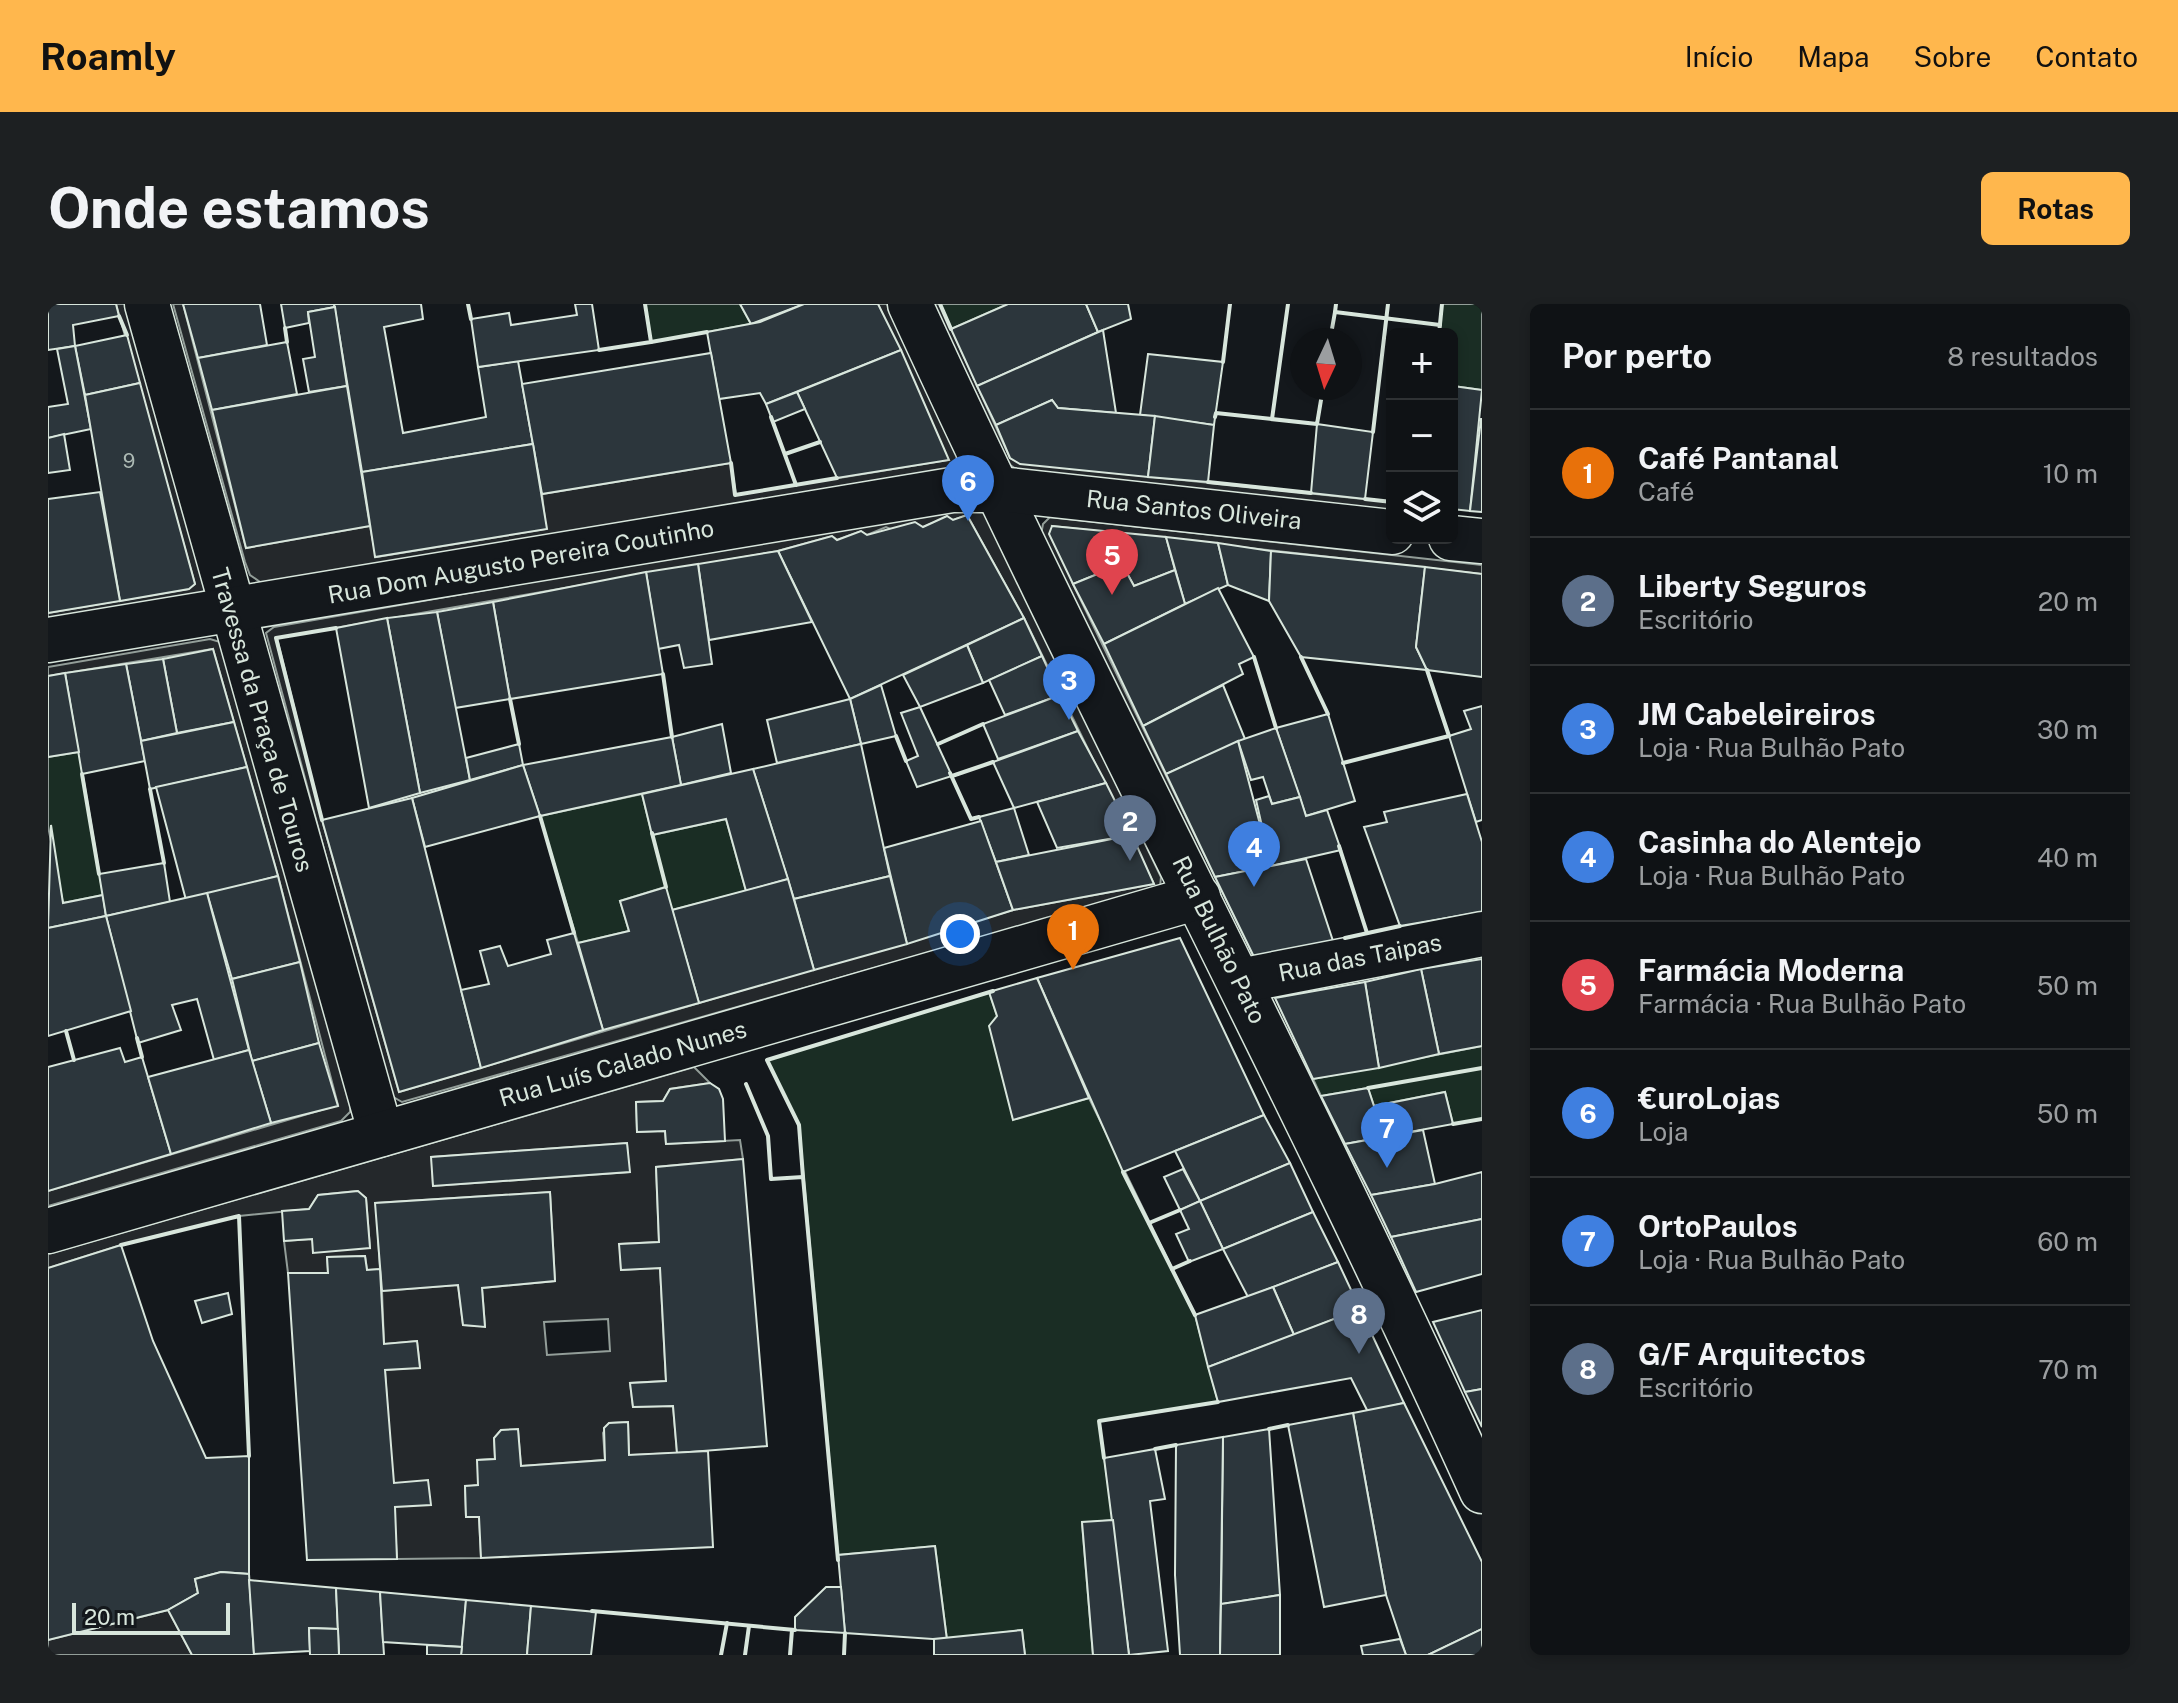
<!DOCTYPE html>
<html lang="pt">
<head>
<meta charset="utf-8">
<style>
  :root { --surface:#0f1215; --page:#1d2022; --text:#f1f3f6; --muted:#9b9ea0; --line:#2f3234; --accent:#ffb74d }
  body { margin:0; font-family:"Public Sans",sans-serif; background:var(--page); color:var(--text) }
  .controls { position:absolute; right:24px; top:24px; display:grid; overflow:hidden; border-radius:12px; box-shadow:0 4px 12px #0003 }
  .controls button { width:72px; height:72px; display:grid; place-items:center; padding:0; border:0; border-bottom:2px solid var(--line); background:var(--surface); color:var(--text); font:40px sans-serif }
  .compass { position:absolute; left:1242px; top:24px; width:72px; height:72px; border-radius:50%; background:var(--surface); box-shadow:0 4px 12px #0003; rotate:184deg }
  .scale { position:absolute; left:24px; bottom:20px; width:158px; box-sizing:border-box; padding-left:8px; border:4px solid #d8e6dc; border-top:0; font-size:22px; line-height:28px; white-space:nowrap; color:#d8e6dc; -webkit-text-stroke:6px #14181c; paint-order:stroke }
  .you { position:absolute; left:912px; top:630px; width:28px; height:28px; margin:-20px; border:6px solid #fff; border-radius:50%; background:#1a73e8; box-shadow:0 0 0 12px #1a73e833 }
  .badge { display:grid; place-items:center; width:52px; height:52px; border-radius:50%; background:var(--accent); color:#fff; font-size:26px; font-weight:700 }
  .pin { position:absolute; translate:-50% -66px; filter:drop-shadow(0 2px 4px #0008) }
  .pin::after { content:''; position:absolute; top:42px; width:28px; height:24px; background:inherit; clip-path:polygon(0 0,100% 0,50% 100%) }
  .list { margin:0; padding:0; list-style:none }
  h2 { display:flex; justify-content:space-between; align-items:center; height:104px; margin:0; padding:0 32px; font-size:34px }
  h2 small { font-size:26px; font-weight:400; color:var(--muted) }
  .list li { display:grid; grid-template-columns:52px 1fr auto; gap:24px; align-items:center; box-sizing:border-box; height:128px; padding:0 32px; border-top:2px solid var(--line) }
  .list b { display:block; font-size:30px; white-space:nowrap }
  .list p { margin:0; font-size:26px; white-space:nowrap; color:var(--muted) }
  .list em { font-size:26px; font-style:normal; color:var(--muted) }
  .icon { flex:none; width:44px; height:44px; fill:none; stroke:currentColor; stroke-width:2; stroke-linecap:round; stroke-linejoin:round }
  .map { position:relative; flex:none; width:1434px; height:1351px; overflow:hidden; border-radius:12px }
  header { display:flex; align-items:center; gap:48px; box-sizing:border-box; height:112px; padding:0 40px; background:var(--accent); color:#111 }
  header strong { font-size:38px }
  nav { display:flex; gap:44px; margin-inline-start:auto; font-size:28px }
  .intro { display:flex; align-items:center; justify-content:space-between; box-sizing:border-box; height:192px; padding:0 48px }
  h1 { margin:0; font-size:56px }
  .button { padding:20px 36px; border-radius:12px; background:var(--accent); color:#111; font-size:28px; font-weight:700 }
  main { display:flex; gap:48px; padding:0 48px }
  aside { flex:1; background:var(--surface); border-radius:12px; box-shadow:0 4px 12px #0003 }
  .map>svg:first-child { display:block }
  .green { fill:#1a2d24; stroke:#939e99; stroke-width:2 }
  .parking { fill:#24282b; stroke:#939e99; stroke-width:2; fill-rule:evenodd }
  .building { fill:#2c363c; stroke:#d8e6dc; stroke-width:2 }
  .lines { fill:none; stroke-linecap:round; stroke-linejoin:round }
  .minor-casing { stroke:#d8e6dc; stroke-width:47 }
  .minor { stroke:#14181c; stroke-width:44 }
  .wall { stroke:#d8e6dc; stroke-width:4 }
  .labels { text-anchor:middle; stroke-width:6; stroke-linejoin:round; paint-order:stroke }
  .number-label { font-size:20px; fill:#adbab4 }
  .street-label { font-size:24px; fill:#d8e6dc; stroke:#14181c }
</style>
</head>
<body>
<header>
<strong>Roamly</strong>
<nav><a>Início</a><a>Mapa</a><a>Sobre</a><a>Contato</a></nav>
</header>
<div class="intro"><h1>Onde estamos</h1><a class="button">Rotas</a></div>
<main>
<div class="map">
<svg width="1434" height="1351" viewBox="0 0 1434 1351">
  <rect width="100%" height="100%" fill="#14181c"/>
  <g class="green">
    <path d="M597,0H692L703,20L603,38Z"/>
    <path d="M892,0H960L903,25Z"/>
    <path d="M1394,0H1434V86L1406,82L1404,88V30H1391Z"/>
    <path d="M31,448L55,591L15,599L0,522V453Z"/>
    <path d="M594,490L604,531L678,515L698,587L624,606L617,583L572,597L581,627L530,639L492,512Z"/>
    <path d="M941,688L949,712L965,815L1041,794L1147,1011L1170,1098L1051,1117L1065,1216L1034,1219L1045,1351H977L974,1326L899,1336L887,1242L790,1251L751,821L719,756Z"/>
    <path d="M1434,742V815L1405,820L1397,788L1326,802L1320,784L1273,792L1265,775Z"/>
  </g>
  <g class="parking">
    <path d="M68,0H79L157,281L156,289L0,321V309L140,285L147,280Z"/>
    <path d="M125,0H135L198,244L322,222L328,253L498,225L494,190L683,159L688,191L900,156L830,0H839L909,152L907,161L896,166L215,280L202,271L197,258Z"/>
    <path d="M883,0H892L962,154L972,159L1344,198V209L968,165L958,158Z"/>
    <path d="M922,201L936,205L1113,573L1112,583L354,798L342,791L218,329L226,323ZM919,211L976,314L1106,580L965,606L351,788L274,516L229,334L730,247L784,232L789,236L813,227L819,231L838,223L845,226L875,223L899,213L905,216Z"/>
    <path d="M1002,213L1434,261V270L1004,222L1025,280L1208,657L1352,622L1434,608V618L1207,663L993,231L995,220Z"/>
    <path d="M162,335L172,338L303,795L302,808L293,817L0,902V887L290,801L230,572L165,345L0,372V363Z"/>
    <path d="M646,763L662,779L622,785L615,797L588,798L589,828L617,827L618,840L692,836L695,855L608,863L611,938L572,940L573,966L612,964L618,1077L582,1079L585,1103L625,1102L629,1149L581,1151L580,1118L561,1119L555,1129L557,1156L473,1162L470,1126H453L446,1134L447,1155L430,1156V1181L417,1183L418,1213H431L433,1254L349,1255L337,1066L372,1063L369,1037L336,1040L334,987L410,981L415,1021L437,1022L434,984L507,977L502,888L328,899L332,965L319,966L317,952L279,953L280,969H240L236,937L264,935L322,944L318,894L309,887L270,891L261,905L191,912L73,941L0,964V950ZM579,839L581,868L385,882L384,853ZM560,1015L562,1047L499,1051L496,1018Z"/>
    <path d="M120,1306L144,1351H0V1336Z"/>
  </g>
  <g class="building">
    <path d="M0,0H68L71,12L25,21L27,42L0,46Z"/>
    <path d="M135,0H212L219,41L150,54Z"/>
    <path d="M233,0H286L287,3L260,8L261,19L237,24Z"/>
    <path d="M286,0H373L375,15L336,23L355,129L438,113L430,63L470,57L485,140L314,168Z"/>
    <path d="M527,0H544L551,46L430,63L423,15L461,9L463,21L529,11Z"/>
    <path d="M692,0H756L703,20Z"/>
    <path d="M756,0H830L853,46L718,100L712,89L671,95L659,28L712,18Z"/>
    <path d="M960,0H1038L1050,28L929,82L903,25Z"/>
    <path d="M1038,0H1080L1083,15L1050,28Z"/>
    <path d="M287,3L299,82L261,88L255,55L267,53L260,8Z"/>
    <path d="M1055,26L1068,109L1010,104L1004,96L948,121L929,82Z"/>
    <path d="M79,31L92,79L37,91L27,42Z"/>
    <path d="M239,38L249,90L164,106L150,54Z"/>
    <path d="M27,42L43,125L0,134V103L20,100L9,45Z"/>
    <path d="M853,46L901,156L789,174L749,88Z"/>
    <path d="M663,49L683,159L494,190L474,80Z"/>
    <path d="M1100,50L1175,58L1166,121L1092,111Z"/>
    <path d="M92,79L147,280L141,285L72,297L37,91Z"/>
    <path d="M299,82L322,222L198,244L164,106Z"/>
    <path d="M1405,82L1434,86L1422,207L1404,205Z"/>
    <path d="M749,88L757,105L725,118L718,100Z"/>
    <path d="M1004,96L1010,104L1107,112L1100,173L972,160L962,154L948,121Z"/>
    <path d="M1107,112L1166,121L1160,178L1100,173Z"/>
    <path d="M1433,115H1434V208L1422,207Z"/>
    <path d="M1269,120L1325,128L1317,195L1263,189Z"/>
    <path d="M16,130L22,166L0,169V134Z"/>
    <path d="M485,140L499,225L327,253L314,168Z"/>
    <path d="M52,188L72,297L0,309V195Z"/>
    <path d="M919,211L976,314L802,395L730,247L784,232L789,236L813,227L819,231L867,218L875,223L899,212L905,216Z"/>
    <path d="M1004,222L1118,233L1127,266L1086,282L1074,260L1025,280L1001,230Z"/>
    <path d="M1118,233L1170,239L1180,281L1137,300Z"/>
    <path d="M1170,239L1223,247L1221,297L1180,281Z"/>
    <path d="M730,247L764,318L661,336L650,260Z"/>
    <path d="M1223,247L1377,263L1368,343L1379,366L1253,353L1221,297Z"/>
    <path d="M650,260L664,360L636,364L631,341L610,345L598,268Z"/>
    <path d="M1074,260L1086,282L1127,266L1137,300L1056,340L1025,280Z"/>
    <path d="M1377,263L1434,270V373L1379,366L1368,343Z"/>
    <path d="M598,268L615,370L462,395L445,298Z"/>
    <path d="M1170,284L1206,353L1191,360L1195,370L1095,422L1056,340Z"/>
    <path d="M445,298L462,395L407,404L389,308Z"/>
    <path d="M389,308L422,476L372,489L339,314Z"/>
    <path d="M339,314L372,489L321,504L288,324Z"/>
    <path d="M976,314L994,352L935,379L919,341Z"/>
    <path d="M919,341L935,379L872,403L855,371Z"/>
    <path d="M165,345L186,418L129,429L115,355Z"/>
    <path d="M994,352L1012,391L957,411L941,376Z"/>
    <path d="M115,355L129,429L93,437L78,360Z"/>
    <path d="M78,360L97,457L34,470L17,369Z"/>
    <path d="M17,369L31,448L0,453V372Z"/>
    <path d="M833,381L848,432L813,440L802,395Z"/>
    <path d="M1175,381L1197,435L1118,470L1095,422Z"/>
    <path d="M1012,391L1030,427L950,455L935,420Z"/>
    <path d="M802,395L813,440L729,459L719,416Z"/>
    <path d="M1434,402V516L1428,518L1401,432L1423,425L1416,407Z"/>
    <path d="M872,403L904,472L869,483L858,457L870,452L853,409Z"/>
    <path d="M1280,410L1307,497L1258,512L1228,424Z"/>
    <path d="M186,418L199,463L102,485L93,437Z"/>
    <path d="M674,420L683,469L633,481L624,433Z"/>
    <path d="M1228,424L1252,493L1224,500L1215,473L1203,476L1190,437Z"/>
    <path d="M1030,427L1058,479L966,504L945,458Z"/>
    <path d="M624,433L633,481L492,512L475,461Z"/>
    <path d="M1190,437L1223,562L1167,573L1118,470Z"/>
    <path d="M471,440L475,461L422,476L418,454Z"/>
    <path d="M813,440L842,572L746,595L705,465Z"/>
    <path d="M475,461L492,512L377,543L364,494Z"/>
    <path d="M199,463L230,572L138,596L108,483Z"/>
    <path d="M705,465L740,575L698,587L678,515L604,531L594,490Z"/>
    <path d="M1058,479L1084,531L1009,544L989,498Z"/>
    <path d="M1419,490L1434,538V608L1352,622L1316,523L1339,518L1336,508Z"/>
    <path d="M1221,492L1224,500L1252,493L1258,512L1279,506L1293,546L1223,562L1208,496Z"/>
    <path d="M364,494L433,764L351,788L274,516Z"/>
    <path d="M966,504L981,551L948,558L931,513Z"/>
    <path d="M933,517L965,606L859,640L836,544Z"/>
    <path d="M3,521L15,599L55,591L58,612L0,624Z"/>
    <path d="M1084,531L1106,580L965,606L948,558Z"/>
    <path d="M1258,555L1285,637L1208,657L1167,573Z"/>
    <path d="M116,559L122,598L58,612L51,570Z"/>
    <path d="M230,572L252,658L184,675L159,589Z"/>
    <path d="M842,572L859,640L766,666L746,595Z"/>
    <path d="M740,575L766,666L651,699L624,606Z"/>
    <path d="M618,583L651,699L555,726L530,639L581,627L572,597Z"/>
    <path d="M159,589L201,746L166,756L149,695L124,701L133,726L90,739L58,612Z"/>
    <path d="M58,612L83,707L0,732V624Z"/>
    <path d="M526,629L555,726L433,764L413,686L441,680L432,647L452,642L460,662L503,650L499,636Z"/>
    <path d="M1132,634L1216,811L1075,868L989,674Z"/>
    <path d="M1434,655V742L1391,750L1373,665Z"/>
    <path d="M252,658L271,739L204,757L184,675Z"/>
    <path d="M1373,665L1391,750L1331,764L1317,678Z"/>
    <path d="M989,674L1041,794L965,816L941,722L949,712L941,688Z"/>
    <path d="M1317,678L1331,764L1265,775L1227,694Z"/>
    <path d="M271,739L290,802L223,819L204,757Z"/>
    <path d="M72,744L77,758L94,753L123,850L0,887V763Z"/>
    <path d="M201,746L223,819L123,850L100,773Z"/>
    <path d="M662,779L671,785L675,795L677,837L618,840L617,827L589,828L588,798L615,797L622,785Z"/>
    <path d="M1320,784L1326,802L1397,788L1405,820L1297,840L1273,792Z"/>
    <path d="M1216,811L1242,859L1152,897L1127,847Z"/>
    <path d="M1375,826L1387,880L1323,891L1297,840Z"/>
    <path d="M579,839L582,868L385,882L383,853Z"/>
    <path d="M695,855L719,1142L629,1149L625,1102L585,1103L582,1079L618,1077L612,964L573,966L571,940L611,938L608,863Z"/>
    <path d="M1242,859L1265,908L1175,945L1152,897Z"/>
    <path d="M1135,865L1152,897L1132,906L1116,873Z"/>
    <path d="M1434,868V915L1343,933L1323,891L1387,880Z"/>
    <path d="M310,887L318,894L322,944L265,949L264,935L236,937L234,907L261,905L270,891Z"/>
    <path d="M502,888L507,977L434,984L437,1023L415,1021L410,981L334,987L327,899Z"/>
    <path d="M1152,897L1175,945L1141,958L1128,930L1141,925L1132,906Z"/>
    <path d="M1265,908L1290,958L1200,993L1175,945Z"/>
    <path d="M1434,915V970L1368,988L1343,933Z"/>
    <path d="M73,941L105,1037L158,1154L201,1152V1270L173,1268L147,1275L150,1289L120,1306L0,1336V964Z"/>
    <path d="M317,952L319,966L332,965L336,1040L369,1037L372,1064L337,1066L346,1179L380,1176L383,1201L347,1203L349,1255L259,1256L240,969H280L279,953Z"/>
    <path d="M1290,958L1312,1005L1246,1031L1225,983Z"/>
    <path d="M1225,983L1246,1031L1160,1063L1147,1011Z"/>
    <path d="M180,989L184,1010L154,1019L147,997Z"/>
    <path d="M1312,1005L1356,1099L1320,1108L1303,1074L1170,1098L1160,1063Z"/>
    <path d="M1434,1006V1085L1417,1088L1385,1018Z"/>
    <path d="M1434,1085V1123L1417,1088Z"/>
    <path d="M1356,1099L1434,1258V1325L1380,1351H1358L1338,1291L1305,1109Z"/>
    <path d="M1305,1109L1338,1291L1276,1303L1240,1121Z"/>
    <path d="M580,1118L581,1151L660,1147L665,1243L433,1254L431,1213H418L417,1182L430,1181L429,1156L447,1155L446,1134L453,1126L470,1125L473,1162L557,1156L556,1124L561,1119Z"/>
    <path d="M1221,1125L1232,1291L1173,1300L1175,1133Z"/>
    <path d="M1175,1133L1172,1351H1132L1127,1271L1128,1141Z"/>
    <path d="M1107,1145L1117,1195L1102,1197L1120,1347L1081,1351L1056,1154Z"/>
    <path d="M1065,1216L1081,1351H1045L1034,1218Z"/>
    <path d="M887,1242L899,1336L797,1329L790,1251Z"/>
    <path d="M173,1268L201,1270L206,1351H144L120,1306L150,1289L147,1275Z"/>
    <path d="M201,1276L288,1284L290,1325L261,1324L262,1347L206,1350Z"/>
    <path d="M778,1283H793L797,1329L747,1326V1313Z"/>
    <path d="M288,1284L332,1288L336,1351H291Z"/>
    <path d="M332,1288L418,1296L414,1343L335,1338Z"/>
    <path d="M1232,1291V1351H1172L1173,1300Z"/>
    <path d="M418,1296L483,1302L479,1351H413Z"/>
    <path d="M483,1302L548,1308L543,1351H479Z"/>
    <path d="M261,1324L290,1325L291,1351H262Z"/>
    <path d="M1434,1325V1351H1380Z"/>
    <path d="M974,1326L977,1351H886V1335Z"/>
    <path d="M1352,1335L1358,1351H1315L1313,1342Z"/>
    <path d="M379,1341L414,1343L413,1351H379Z"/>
  </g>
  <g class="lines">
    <g class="minor-casing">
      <g id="minor">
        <path d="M99,0L333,830"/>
        <path d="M862,0C1045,399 1253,787 1434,1187"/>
        <path d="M1403,234L1434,237"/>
        <path d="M0,336L904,186H961L1344,228"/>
        <path d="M1191,677L1434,630"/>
        <path d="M0,927L1150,593"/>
      </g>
    </g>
    <use href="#minor" class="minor"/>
    <g class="wall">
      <path d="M420,0L423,15"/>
      <path d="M892,0L903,25"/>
      <path d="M1288,0L1287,8L1392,21"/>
      <path d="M71,12L79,31"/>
      <path d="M237,24L239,38"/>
      <path d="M1391,30L1394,0"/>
      <path d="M1282,36L1287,8"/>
      <path d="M603,38L659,28"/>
      <path d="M551,46L603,38L597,0"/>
      <path d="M1175,58L1182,0"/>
      <path d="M723,113L748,181"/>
      <path d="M1167,113L1168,109L1269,120L1275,84"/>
      <path d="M1224,115L1240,0"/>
      <path d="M1325,128L1340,0"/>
      <path d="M737,150L772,138"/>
      <path d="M683,159L687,191L789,174"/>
      <path d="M1160,178L1263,189"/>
      <path d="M1317,195L1344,198"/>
      <path d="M1206,353L1228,424"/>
      <path d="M1253,353L1280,410"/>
      <path d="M615,370L624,433"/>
      <path d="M462,395L471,440"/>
      <path d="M848,432L858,457"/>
      <path d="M890,440L935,420"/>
      <path d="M1295,459L1401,432L1379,366"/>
      <path d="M902,469L923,515L931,513"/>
      <path d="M34,470L51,570"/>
      <path d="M904,472L945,458"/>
      <path d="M102,485L116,559"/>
      <path d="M492,512L526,629"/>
      <path d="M274,516L228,334L288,324"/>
      <path d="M604,529L618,583"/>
      <path d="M1291,542L1319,629"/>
      <path d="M1297,634L1352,622"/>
      <path d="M18,727L26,756"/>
      <path d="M89,734L94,753"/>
      <path d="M698,780L720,832L723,875L755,873L790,1256"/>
      <path d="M1320,784L1434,764"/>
      <path d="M1405,820L1434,815"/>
      <path d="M1075,868L1147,1011"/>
      <path d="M755,873L751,821L719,756L945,687"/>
      <path d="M1101,919L1132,906"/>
      <path d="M73,941L191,912L201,1152"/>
      <path d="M1124,965L1142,957"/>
      <path d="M1221,1125L1240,1121"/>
      <path d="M1107,1145L1128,1141"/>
      <path d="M1056,1154L1051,1117L1170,1098"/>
      <path d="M544,1307L747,1326"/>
      <path d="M673,1351L679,1319"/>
      <path d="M697,1351L701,1322"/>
      <path d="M742,1351L744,1326"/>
      <path d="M796,1351L797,1329"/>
    </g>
  </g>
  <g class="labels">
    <g class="number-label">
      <text x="81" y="164">9</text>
    </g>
    <g class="street-label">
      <text transform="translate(1146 206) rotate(6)" y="8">Rua Santos Oliveira</text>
      <text transform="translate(473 258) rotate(-10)" y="8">Rua Dom Augusto Pereira Coutinho</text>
      <text transform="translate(214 416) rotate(74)" y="8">Travessa da Praça de Touros</text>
      <text transform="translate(1171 636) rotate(64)" y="8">Rua Bulhão Pato</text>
      <text transform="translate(1312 654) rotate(-11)" y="8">Rua das Taipas</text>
      <text transform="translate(575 760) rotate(-16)" y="8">Rua Luís Calado Nunes</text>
    </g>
  </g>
</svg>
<div class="controls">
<button>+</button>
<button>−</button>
<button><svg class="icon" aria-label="layers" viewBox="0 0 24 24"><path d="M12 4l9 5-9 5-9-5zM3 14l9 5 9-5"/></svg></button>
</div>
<svg class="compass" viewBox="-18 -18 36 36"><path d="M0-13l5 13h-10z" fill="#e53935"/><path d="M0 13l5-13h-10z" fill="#9b9ea0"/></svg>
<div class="scale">20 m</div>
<div class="you"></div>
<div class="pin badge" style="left:1025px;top:666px;background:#e8710a">1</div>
<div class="pin badge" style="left:1082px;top:557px;background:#5c6f8a">2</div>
<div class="pin badge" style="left:1021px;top:416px;background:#3f7fe0">3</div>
<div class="pin badge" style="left:1206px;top:583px;background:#3f7fe0">4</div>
<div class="pin badge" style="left:1064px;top:291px;background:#e0444e">5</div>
<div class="pin badge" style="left:920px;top:217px;background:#3f7fe0">6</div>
<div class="pin badge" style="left:1339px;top:864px;background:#3f7fe0">7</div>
<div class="pin badge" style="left:1311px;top:1050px;background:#5c6f8a">8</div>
</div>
<aside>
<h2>Por perto<small>8 resultados</small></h2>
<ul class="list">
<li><span class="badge" style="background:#e8710a">1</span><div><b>Café Pantanal</b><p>Café</p></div><em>10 m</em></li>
<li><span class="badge" style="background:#5c6f8a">2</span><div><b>Liberty Seguros</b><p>Escritório</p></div><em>20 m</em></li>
<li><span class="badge" style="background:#3f7fe0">3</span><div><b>JM Cabeleireiros</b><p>Loja · Rua Bulhão Pato</p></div><em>30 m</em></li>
<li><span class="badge" style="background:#3f7fe0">4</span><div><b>Casinha do Alentejo</b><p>Loja · Rua Bulhão Pato</p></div><em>40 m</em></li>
<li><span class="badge" style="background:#e0444e">5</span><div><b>Farmácia Moderna</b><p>Farmácia · Rua Bulhão Pato</p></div><em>50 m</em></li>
<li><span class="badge" style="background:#3f7fe0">6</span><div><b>€uroLojas</b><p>Loja</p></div><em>50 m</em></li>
<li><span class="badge" style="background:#3f7fe0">7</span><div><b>OrtoPaulos</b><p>Loja · Rua Bulhão Pato</p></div><em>60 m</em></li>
<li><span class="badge" style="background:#5c6f8a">8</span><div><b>G/F Arquitectos</b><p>Escritório</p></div><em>70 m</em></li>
</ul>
</aside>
</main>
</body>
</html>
